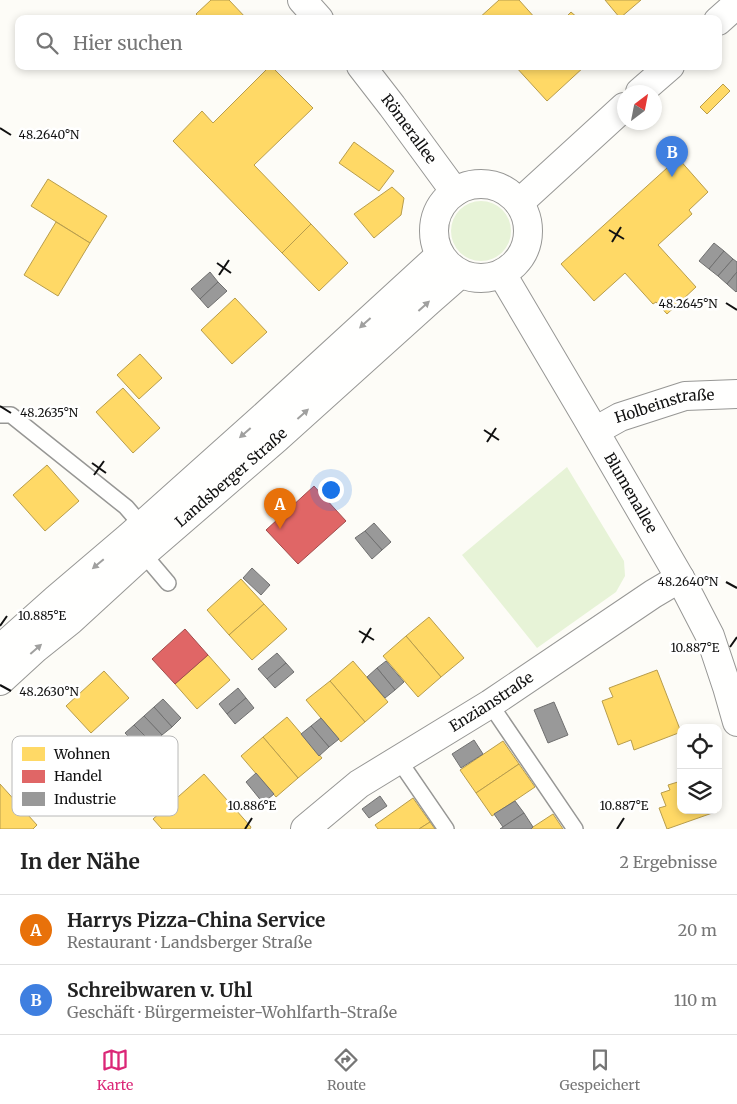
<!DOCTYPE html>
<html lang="de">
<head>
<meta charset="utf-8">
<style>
  :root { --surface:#fff; --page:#f6f6f6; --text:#222; --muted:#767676; --line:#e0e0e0; --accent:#db2777 }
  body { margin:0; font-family:Merriweather,serif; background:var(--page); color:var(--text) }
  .controls { position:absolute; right:15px; bottom:15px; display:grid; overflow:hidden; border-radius:10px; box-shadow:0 2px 8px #0003 }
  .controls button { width:45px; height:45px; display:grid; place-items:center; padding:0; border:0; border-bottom:1px solid var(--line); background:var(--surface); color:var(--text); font:25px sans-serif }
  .compass { position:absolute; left:617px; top:85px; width:45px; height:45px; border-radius:50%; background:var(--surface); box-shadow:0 2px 8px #0003; rotate:32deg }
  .you { position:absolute; left:330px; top:489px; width:18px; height:18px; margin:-12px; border:4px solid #fff; border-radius:50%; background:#1a73e8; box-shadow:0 0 0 8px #1a73e833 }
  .badge { display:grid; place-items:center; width:32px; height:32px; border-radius:50%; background:var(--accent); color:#fff; font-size:16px; font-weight:700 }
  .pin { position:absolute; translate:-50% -41px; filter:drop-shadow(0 1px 2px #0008) }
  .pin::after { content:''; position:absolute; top:26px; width:18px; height:15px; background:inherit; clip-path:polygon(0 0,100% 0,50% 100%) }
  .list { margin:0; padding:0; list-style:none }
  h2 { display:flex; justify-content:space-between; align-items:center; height:65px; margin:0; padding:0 20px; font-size:21px }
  h2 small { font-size:16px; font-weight:400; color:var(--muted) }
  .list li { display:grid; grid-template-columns:32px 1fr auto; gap:15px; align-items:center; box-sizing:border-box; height:70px; padding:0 20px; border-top:1px solid var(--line) }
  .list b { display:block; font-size:19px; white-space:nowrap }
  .list p { margin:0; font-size:16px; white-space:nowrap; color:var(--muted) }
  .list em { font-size:16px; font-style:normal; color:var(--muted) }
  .icon { flex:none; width:28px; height:28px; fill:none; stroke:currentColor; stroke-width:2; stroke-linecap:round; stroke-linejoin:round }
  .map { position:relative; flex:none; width:737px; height:829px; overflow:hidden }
  .search { position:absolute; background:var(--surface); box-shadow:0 2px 8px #0003; left:15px; right:15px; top:15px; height:55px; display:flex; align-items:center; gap:12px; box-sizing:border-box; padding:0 18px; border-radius:10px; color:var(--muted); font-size:19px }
  .sheet { height:205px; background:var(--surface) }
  nav { display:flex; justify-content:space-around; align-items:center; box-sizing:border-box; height:70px; border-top:1px solid var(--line); background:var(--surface); font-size:14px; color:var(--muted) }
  nav a { display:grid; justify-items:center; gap:2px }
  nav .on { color:var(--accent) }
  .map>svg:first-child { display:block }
  .green { fill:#e7f3d7 }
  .homes { fill:#ffd966; stroke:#b89d4c }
  .shops { fill:#e06666; stroke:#a24c4c }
  .industry { fill:#999; stroke:#707070 }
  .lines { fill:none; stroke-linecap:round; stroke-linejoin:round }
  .service-casing { stroke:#979795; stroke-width:18 }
  .minor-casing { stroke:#979795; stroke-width:30 }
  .tertiary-casing { stroke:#979795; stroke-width:30 }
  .service { stroke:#fffffe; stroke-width:15 }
  .minor { stroke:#fffffe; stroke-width:28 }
  .tertiary { stroke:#fffffe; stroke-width:28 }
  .oneway { fill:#a0a09f }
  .ticks { fill:none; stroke:#111; stroke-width:2 }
  .labels { text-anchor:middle; stroke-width:5; stroke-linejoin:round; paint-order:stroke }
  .street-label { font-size:15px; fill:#111; stroke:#fff }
  .key { fill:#fff; stroke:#b8b8b8; stroke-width:1 }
  .key-label { font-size:14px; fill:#111 }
  .ticks-label { font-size:12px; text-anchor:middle; fill:#111; stroke:#fff; stroke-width:5; stroke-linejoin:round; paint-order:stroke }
</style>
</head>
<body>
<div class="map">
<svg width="737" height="829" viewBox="0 0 737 829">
  <rect width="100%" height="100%" fill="#fdfcf7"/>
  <g class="green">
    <circle cx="481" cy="231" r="30"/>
    <path d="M567,467L624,561L625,576L616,592L537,648L462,555Z"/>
  </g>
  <g class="homes">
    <path d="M211,0H229L247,19H201L196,14Z"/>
    <path d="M499,0H519L536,19H478Z"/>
    <path d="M605,0H641L620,18Z"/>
    <path d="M571,12L579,19H564Z"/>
    <path d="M270,66H271L313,108L254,165L311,224L282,253L173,141L202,111L213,123Z"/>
    <path d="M515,66H585L547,101Z"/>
    <path d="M723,84L730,91L707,114L700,107Z"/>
    <path d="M354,142L394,171L379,191L339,163Z"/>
    <path d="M678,158L708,192L689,210L692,214L658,245L696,287L667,314L656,302L653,304L625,273L594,301L561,264Z"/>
    <path d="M48,179L107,216L90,243L31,206Z"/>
    <path d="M392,187L404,198L401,215L374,238L354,214Z"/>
    <path d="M56,222L90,243L58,296L24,275Z"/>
    <path d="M311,224L348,263L319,291L282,253Z"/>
    <path d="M235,298L267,332L232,364L201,330Z"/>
    <path d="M140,354L162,378L139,399L117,375Z"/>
    <path d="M123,388L160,428L133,453L96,412Z"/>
    <path d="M47,465L79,501L45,531L13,495Z"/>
    <path d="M241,579L264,604L229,635L207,610Z"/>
    <path d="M264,604L287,629L252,660L229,635Z"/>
    <path d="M429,617L464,658L441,677L406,636Z"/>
    <path d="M406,636L441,677L418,697L383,656Z"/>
    <path d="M208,655L230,680L197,709L175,684Z"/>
    <path d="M353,661L388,702L365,722L330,681Z"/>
    <path d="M657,670L681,732L634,750L631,740L618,745L602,701L613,697L609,688Z"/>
    <path d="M104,671L129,698L91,733L66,706Z"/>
    <path d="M330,681L365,722L341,742L306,700Z"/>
    <path d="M287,717L322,758L298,778L263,737Z"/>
    <path d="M263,737L298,778L276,797L241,756Z"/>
    <path d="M503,741L519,764L476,793L460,770Z"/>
    <path d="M519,764L535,787L492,816L476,793Z"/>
    <path d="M204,774L251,827L250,829H162L153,819Z"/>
    <path d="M681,781V810L718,811L667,829L659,808L666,806L661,793L670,790L668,785Z"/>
    <path d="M0,784L37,825L33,829H0Z"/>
    <path d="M413,798L430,822L419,829H378L375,825Z"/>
    <path d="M553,814L563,829H531L533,827Z"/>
    <path d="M430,822L435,829H419Z"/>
  </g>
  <g class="shops">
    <path d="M314,486L346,521L298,564L266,530Z"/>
    <path d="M185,629L208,655L175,684L152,659Z"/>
  </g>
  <g class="industry">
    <path d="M714,243L724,251L709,269L699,261Z"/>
    <path d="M724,251L733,259L718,276L709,269Z"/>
    <path d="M733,259L737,262V272L727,284L718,276Z"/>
    <path d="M210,272L218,282L200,299L191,289Z"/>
    <path d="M737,272V291L736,292L727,284Z"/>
    <path d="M218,282L227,291L208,308L200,299Z"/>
    <path d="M374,523L391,542L382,550L365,531Z"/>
    <path d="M365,531L382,550L372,559L355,538Z"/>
    <path d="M252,568L270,585L261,595L243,578Z"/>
    <path d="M277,653L286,663L267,679L258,669Z"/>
    <path d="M386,661L404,682L395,690L377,668Z"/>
    <path d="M286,663L294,672L275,688L267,679Z"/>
    <path d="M377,668L395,690L385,698L367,677Z"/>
    <path d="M238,688L246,698L227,714L219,704Z"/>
    <path d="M246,698L254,708L235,724L227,714Z"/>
    <path d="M163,699L181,718L172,727L154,707Z"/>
    <path d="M554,702L568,735L548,743L534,710Z"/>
    <path d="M154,707L172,727L162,735L144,716Z"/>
    <path d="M144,716L162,735L153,744L134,725Z"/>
    <path d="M321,718L339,739L329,747L311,726Z"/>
    <path d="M134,725L153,744L143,752L125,733Z"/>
    <path d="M311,726L329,747L319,756L301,734Z"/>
    <path d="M474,740L483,754L461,768L452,754Z"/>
    <path d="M256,773L274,794L263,803L246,782Z"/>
    <path d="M380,796L387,806L369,818L362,809Z"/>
    <path d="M515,801L524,813L503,827L494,814Z"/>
    <path d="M524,813L533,827L531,829H500Z"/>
  </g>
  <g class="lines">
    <g class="service-casing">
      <g id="service">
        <path d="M0,415H11L126,507L146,530"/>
        <path d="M140,550L168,583"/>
        <path d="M490,704L575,829"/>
        <path d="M398,759L446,829"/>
      </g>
    </g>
    <g class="minor-casing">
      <g id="minor">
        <path id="s1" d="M595,431L620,417L685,396L737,394"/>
        <path id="s2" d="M305,829L359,784L490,704L653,594L680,578"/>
      </g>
    </g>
    <g class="tertiary-casing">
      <g id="tertiary">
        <path d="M302,0L319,19"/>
        <path d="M718,21L737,4"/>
        <path id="s3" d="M361,66L392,106L455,192"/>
        <path d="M640,92L670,66"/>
        <circle cx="481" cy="231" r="47"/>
        <path d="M519,203L624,107"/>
        <path id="s4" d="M502,274L587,418L680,578L710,636L727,687L737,722"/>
        <path d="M0,649L55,600L129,537L261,419L440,255"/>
        <path id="s5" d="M0,681L36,648L71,620L143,554L276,439L429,301L460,274"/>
      </g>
    </g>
    <use href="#service" class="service"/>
    <use href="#minor" class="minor"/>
    <use href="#tertiary" class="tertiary"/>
  </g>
  <defs><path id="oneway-solid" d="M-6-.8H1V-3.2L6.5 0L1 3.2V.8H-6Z" transform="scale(1.25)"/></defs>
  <g class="oneway">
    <use href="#oneway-solid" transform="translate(424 306) rotate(-42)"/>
    <use href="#oneway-solid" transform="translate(365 323) rotate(138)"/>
    <use href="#oneway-solid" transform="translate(303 414) rotate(-42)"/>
    <use href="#oneway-solid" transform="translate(245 433) rotate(139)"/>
    <use href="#oneway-solid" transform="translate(98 564) rotate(140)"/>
    <use href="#oneway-solid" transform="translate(36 649) rotate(-41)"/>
  </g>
  <path class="ticks" d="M0,128L11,135M609,230L624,239M612,242L621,227M217,263L231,273M219,275L229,260M726,303L737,310M0,406L11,413M484,430L499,440M487,442L496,428M92,463L106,473M94,475L104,461M726,582L737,588M0,626L7,616M359,631L374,640M362,643L371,628M730,647L737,637M0,685L11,691M245,829L252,818M617,829L624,818"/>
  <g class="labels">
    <g class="street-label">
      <text dy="5" stroke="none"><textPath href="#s3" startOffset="79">Römerallee</textPath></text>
      <text dy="5" stroke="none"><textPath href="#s1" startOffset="75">Holbeinstraße</textPath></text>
      <text dy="5" stroke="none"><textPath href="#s5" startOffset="308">Landsberger Straße</textPath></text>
      <text dy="5" stroke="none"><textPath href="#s4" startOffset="254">Blumenallee</textPath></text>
      <text dy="5" stroke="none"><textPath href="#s2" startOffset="226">Enzianstraße</textPath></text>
    </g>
  </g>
  <rect x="12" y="736" width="166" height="80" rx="8" class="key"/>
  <rect x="22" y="747" width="23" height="14" fill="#ffd966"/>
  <rect x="22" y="770" width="23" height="13" fill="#e06666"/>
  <rect x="22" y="792" width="23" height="14" fill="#999"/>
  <g class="key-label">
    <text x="54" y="759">Wohnen</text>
    <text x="54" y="781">Handel</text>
    <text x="54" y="804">Industrie</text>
  </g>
  <g class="ticks-label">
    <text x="49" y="139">48.2640°N</text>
    <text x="688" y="308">48.2645°N</text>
    <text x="49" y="417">48.2635°N</text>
    <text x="688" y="586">48.2640°N</text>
    <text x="42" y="620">10.885°E</text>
    <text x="695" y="652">10.887°E</text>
    <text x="49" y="696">48.2630°N</text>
    <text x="252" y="810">10.886°E</text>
    <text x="624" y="810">10.887°E</text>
  </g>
</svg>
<div class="controls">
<button><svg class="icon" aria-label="locate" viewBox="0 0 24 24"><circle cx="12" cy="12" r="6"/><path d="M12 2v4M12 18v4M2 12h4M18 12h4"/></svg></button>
<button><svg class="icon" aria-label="layers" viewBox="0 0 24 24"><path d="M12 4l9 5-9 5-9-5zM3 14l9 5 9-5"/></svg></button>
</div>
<svg class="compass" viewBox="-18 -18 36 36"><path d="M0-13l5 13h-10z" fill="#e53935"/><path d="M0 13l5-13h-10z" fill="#767676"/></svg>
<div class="you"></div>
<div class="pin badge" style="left:280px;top:529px;background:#e8710a">A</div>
<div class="pin badge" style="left:672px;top:177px;background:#3f7fe0">B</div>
<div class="search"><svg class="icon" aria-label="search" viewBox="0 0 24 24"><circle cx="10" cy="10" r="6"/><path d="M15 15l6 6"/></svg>Hier suchen</div>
</div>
<section class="sheet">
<h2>In der Nähe<small>2 Ergebnisse</small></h2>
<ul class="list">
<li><span class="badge" style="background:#e8710a">A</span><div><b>Harrys Pizza-China Service</b><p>Restaurant · Landsberger Straße</p></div><em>20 m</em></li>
<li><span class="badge" style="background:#3f7fe0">B</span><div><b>Schreibwaren v. Uhl</b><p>Geschäft · Bürgermeister-Wohlfarth-Straße</p></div><em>110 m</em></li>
</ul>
</section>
<nav>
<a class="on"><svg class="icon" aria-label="map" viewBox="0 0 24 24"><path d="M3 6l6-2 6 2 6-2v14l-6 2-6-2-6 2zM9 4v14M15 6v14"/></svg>Karte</a>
<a><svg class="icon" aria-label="directions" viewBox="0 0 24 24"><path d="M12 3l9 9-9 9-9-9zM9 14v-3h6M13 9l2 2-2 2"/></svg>Route</a>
<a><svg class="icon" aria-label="saved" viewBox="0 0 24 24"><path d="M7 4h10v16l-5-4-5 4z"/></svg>Gespeichert</a>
</nav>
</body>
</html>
